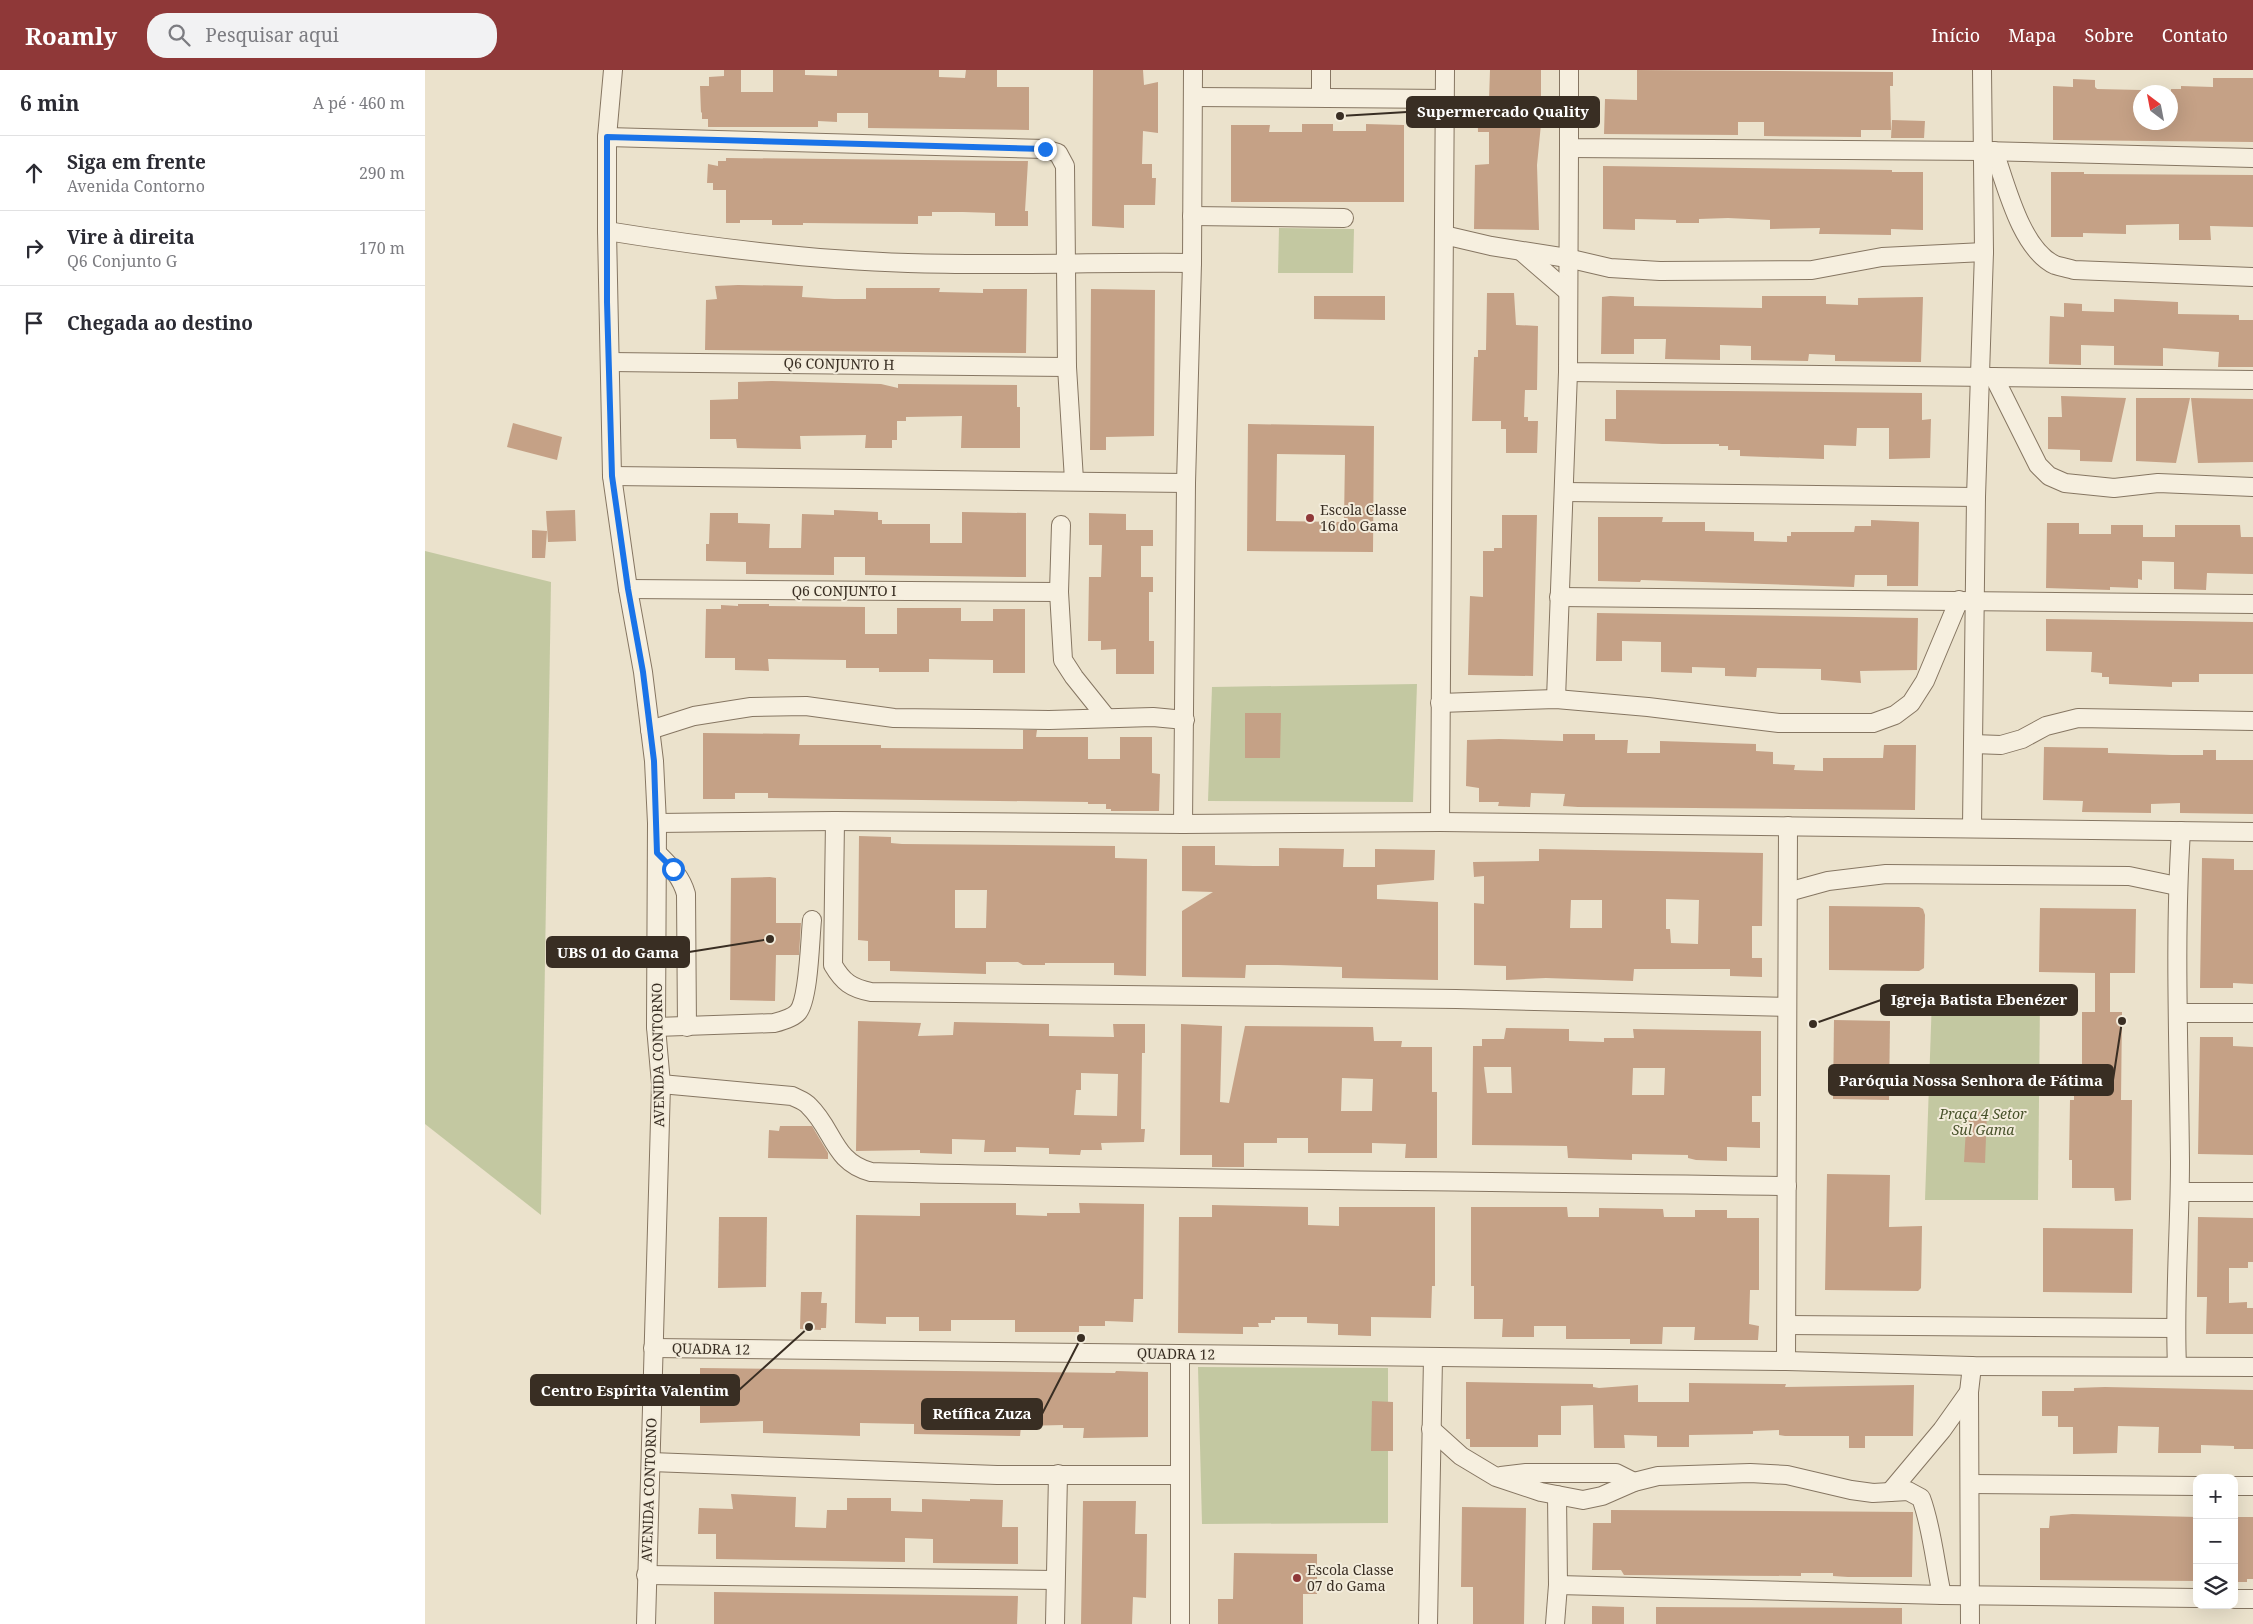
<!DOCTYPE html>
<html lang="pt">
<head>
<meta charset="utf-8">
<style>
  :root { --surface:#fff; --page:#f2f2f3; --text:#2b2b33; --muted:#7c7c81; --line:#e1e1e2; --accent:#8f3838 }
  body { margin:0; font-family:"Noto Serif",serif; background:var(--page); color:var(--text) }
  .controls { position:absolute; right:15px; bottom:15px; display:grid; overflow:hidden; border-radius:10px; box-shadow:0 5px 20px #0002 }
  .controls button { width:45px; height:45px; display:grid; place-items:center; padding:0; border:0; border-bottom:1px solid var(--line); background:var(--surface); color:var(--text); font:25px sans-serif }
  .compass { position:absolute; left:1708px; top:15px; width:45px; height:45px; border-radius:50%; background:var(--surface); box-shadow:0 5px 20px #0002; rotate:328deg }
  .stop { position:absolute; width:15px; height:15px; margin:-11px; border:4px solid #1a73e8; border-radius:50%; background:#fff }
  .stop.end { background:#1a73e8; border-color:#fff; box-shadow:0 1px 5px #0008 }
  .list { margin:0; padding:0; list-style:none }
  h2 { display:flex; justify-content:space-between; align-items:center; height:65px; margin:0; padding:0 20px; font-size:21px }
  h2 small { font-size:16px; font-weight:400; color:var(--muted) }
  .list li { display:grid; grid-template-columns:32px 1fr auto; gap:15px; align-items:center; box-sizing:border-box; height:75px; padding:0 20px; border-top:1px solid var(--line) }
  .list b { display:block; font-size:19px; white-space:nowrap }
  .list p { margin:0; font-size:16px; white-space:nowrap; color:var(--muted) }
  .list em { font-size:16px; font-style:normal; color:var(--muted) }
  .icon { flex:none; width:28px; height:28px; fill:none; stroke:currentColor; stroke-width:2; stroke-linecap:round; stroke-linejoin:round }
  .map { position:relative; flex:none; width:1828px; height:1554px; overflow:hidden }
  header { display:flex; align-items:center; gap:30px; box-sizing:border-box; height:70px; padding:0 25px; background:var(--accent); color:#fff }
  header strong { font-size:24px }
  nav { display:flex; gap:28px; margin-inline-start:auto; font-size:18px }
  .search { width:350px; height:45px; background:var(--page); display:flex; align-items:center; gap:12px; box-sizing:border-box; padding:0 18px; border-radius:20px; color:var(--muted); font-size:19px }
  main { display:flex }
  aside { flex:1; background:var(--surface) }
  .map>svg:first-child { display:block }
  .green { fill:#c3c8a1 }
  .building { fill:#c5a186; fill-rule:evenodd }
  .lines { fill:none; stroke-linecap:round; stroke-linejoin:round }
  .minor-casing { stroke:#867662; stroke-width:20 }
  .minor { stroke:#f6efdf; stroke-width:18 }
  .route { stroke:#1a73e8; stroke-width:6 }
  .poi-dot { fill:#8f3838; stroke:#f3ecdb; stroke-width:2 }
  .labels { text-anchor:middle; stroke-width:4; stroke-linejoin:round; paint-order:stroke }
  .street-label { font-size:14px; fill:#392e23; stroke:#f3ecdb }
  .poi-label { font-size:14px; fill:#392e23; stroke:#f3ecdb; text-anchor:start }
  .park-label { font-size:14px; font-style:italic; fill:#49532c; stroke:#f3ecdb }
  .leader { fill:none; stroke:#392e23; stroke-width:2 }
  .callout-dot { fill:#392e23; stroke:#f3ecdb; stroke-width:2 }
  .callout { fill:#392e23; stroke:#392e23; stroke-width:2 }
  .callout-label { font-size:15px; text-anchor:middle; font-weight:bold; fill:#fff }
</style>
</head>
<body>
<header>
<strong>Roamly</strong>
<div class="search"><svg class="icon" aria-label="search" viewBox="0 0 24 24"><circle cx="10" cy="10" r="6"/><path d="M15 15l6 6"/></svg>Pesquisar aqui</div>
<nav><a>Início</a><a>Mapa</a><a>Sobre</a><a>Contato</a></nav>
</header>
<main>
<aside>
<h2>6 min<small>A pé · 460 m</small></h2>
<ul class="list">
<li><svg class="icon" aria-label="ahead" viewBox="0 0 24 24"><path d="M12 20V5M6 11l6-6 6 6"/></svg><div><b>Siga em frente</b><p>Avenida Contorno</p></div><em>290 m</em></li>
<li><svg class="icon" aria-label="right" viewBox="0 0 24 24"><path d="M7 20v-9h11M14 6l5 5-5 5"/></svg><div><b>Vire à direita</b><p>Q6 Conjunto G</p></div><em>170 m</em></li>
<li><svg class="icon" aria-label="arrive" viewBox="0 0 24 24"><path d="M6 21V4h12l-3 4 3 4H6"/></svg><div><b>Chegada ao destino</b></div></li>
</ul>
</aside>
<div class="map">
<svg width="1828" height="1554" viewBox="0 0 1828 1554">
  <rect width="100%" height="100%" fill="#ebe2cc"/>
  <g class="green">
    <path d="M854,158L929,159L928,203H853Z"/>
    <path d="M0,481L126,512L116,1145L0,1054Z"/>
    <path d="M992,614L988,732L783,731L787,617Z"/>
    <path d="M1507,928L1615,929L1613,1130H1500Z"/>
    <path d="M773,1297L963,1298V1453L777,1454Z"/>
  </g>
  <g class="building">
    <path d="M299,0H316V22H348V0H380V5L412,6V0H514V7L540,8L541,0H572V17H604V60L443,58V43H412V52L393,51V57H283V49H277V42L276,43L275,16H284V7L299,6Z"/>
    <path d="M668,0H718L719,15L733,12V63L718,61L717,94H727V108H731L730,135H699V158L667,156Z"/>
    <path d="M1065,0H1116V54L1112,95L1114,160L1049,159L1050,95L1064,94V62H1053L1052,30H1064Z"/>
    <path d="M1212,0L1468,2V16H1465L1466,60H1436V67L1339,66V52H1313V65L1179,64L1180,29L1212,30Z"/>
    <path d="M1788,8H1828V72L1628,70V16L1648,17V9L1670,10V17L1672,19L1716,20V52H1746V19H1756V16L1788,17Z"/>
    <path d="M1467,50L1500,51L1499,68H1466Z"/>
    <path d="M877,54H908V61H941V54L979,55V132H806V55H845L844,62H877Z"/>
    <path d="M301,88L603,91L600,141H603V156H570V143L538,142H507V146H493V154L378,153V155H347V150H315V153H301V120H288V113H282L283,94L293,96V91H301Z"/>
    <path d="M1178,96L1467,100V102H1498V160L1466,159V165L1402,164H1394L1395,158L1345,159V150L1303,148L1274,149V153H1251V150L1210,149V160L1178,159Z"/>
    <path d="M1626,102H1659V104L1828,105V157L1785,156L1786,170H1754V154L1701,155V164L1658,163V167H1626Z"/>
    <path d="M313,215L378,216L377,227L409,229H441V218H515L514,222L558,223V219H602L601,283L280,280L281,230L292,229L290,216Z"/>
    <path d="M666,219L730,220L729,366L681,367V380H665Z"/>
    <path d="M1062,223H1089L1091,255L1113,256L1112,320H1100L1099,347H1103V351H1113L1112,383H1081V359H1076V351H1047L1049,287H1053V280H1061Z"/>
    <path d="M889,226H960V250L889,249Z"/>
    <path d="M1185,226L1209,227V236L1337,238V226H1401V234L1433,235V228L1498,227L1496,292L1410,291V285L1384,284L1383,291L1326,290V276L1295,275V290L1240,289L1241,269H1209V284H1176L1177,227Z"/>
    <path d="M1689,229L1753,232V244L1814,245V250H1828V297H1793L1794,282L1738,278V296L1689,295V276L1656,275V295L1624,294L1625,246L1639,247V233L1657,234V241L1689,242Z"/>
    <path d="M347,311L456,314L473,318V314L592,315V337H595V378H536L537,346L481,347V351H472V370H467V378H440L441,365L375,366L376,379L312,378L311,369H285V330L313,329V312Z"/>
    <path d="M1191,320L1497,323V350L1506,349L1505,388L1464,389V358H1432L1431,376L1399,375V389L1315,386V380H1303V376H1294V374H1237L1180,371V349H1191Z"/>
    <path d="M1636,326L1701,328L1687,392L1655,391V380L1623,379V347H1637Z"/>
    <path d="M1711,328H1765L1751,393L1711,391Z"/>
    <path d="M1766,328L1828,329V392L1773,393Z"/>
    <path d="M88,353L137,367L132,390L82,377Z"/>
    <path d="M823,354L949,356L948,482L822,481ZM852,384L920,385L919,452L851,451Z"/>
    <path d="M150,440L151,471L123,472L121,441Z"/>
    <path d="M409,440L453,442V450H457V454H505V473H537V442L601,443V507L440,505V487H409V505L321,504V492L281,491V474H284L285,443H313V453L345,454L344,478H376L377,444L409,445Z"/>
    <path d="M664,443L701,444V460H728V476H716V507H728V522H724V571H729V604H691V579L676,580V571H663L664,507H676L677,475H664Z"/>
    <path d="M1077,445H1112L1108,606L1043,605L1045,526L1058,527V481H1069V478H1077Z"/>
    <path d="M1173,447H1238L1237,452H1280V461L1329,462V471L1362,472V466H1366V462H1429L1430,456H1446V450L1494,452L1493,516H1462V505H1430L1429,517L1216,510L1215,512L1173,511Z"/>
    <path d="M1622,453H1654V464H1686V455H1718V467H1750V455H1815L1816,467H1828V504L1782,503L1781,520L1749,519V492L1717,491V510L1713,509V518L1685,517V520L1621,518Z"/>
    <path d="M107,460L122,461L120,488H107Z"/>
    <path d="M313,534H344V536L440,537V564H472V538H536V551H568V539H600V603H568V590L504,589V602H454V598H421V590L343,589L344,601L310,600V588H280L281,539H296V535L313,536Z"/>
    <path d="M1172,543L1493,548L1492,600L1435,601L1436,613L1396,610V599L1332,598L1331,607L1300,606V598L1267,597V603L1236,602V572L1197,571V591H1171Z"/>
    <path d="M1621,549L1828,552V604H1774V612H1747V617L1684,614V607H1677V603L1666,602L1667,582L1621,581Z"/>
    <path d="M820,643H856L855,688H820Z"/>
    <path d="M598,660H612L611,667H663V689H695V667H727V703L735,704L734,741H686V739H681V734H663V732L343,728V723H310V729H278V663L375,664L374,675H456V678L598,679Z"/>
    <path d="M1138,664H1170V670H1203L1202,683H1235V671L1331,674V681L1348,682V694L1370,695L1369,700L1398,701V688H1458L1459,675H1491L1490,740L1153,737L1138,736L1140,724L1106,723L1105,737L1073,736L1074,732H1054V718L1041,716L1042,670L1074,669L1138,671Z"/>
    <path d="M1619,677L1683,678V683L1747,685H1778V680H1791V690H1828V744L1755,743V733L1726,734V743L1657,742L1658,731L1618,730Z"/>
    <path d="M434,766L466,767V773L477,774L690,776V788L722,789L721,906L689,905V893H620V895H598L593,892H561V904L465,901V891H443V871L433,870ZM530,820H562L561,858H530Z"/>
    <path d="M757,776H790V795L828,796H854V778L919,779L918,797H950V779L1010,780L1009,810L952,815V829L1013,832V910L917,908V897L853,895H821L820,908L757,907V841L788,822L757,821Z"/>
    <path d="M1114,779L1338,783L1337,856H1327V888H1337V907L1305,906V899H1209L1208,911L1121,908L1081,910V896L1049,895V833L1059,834V806L1049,807L1048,792L1114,791ZM1241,829L1274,830L1273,874L1246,873L1245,859H1241ZM1146,830H1177V858H1145Z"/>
    <path d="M1777,788L1809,789V800H1828V914L1808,913V918H1775Z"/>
    <path d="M345,807L351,808V853H376L374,885H351L350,931L305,930L306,808Z"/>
    <path d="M1404,836L1494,837L1498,839L1500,845L1499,898L1494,901L1404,900Z"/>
    <path d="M1615,838L1711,839L1710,903H1685V942H1697L1696,1030H1707L1706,1130L1690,1131L1689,1118H1647V1090H1644L1645,1030H1649V1022H1657V942H1670V903L1614,902Z"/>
    <path d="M1409,950L1465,951L1464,1030L1408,1029Z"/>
    <path d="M433,951L496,953L493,966L528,965L529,952L624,954V966L689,967L688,954H720V983H717L716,1059H720L719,1072L676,1073L677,1080H656L655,1085L624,1084V1078L591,1077V1082H559L560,1070L527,1069V1084L495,1083V1080L431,1081ZM656,1003L693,1004L692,1046L649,1045L651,1020H656Z"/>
    <path d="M756,954L797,956L795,1032L804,1033L820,956L948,957L949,971H977L976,977H1007V1022H1012V1088H980L981,1074L947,1073V1083H883V1068H852V1073H819V1097H787V1085H755ZM917,1008L948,1009L947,1041H916Z"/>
    <path d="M1081,958L1144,959V971L1179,972V968H1209L1208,959L1336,961V1026H1327V1052H1335V1078L1302,1077V1091L1271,1090L1263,1088V1085L1207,1084V1090L1143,1088L1142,1076L1047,1075L1048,976H1057V981V969H1079ZM1059,997H1086L1087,1023H1062ZM1208,998H1240L1239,1025H1207Z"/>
    <path d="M1775,967H1808V976L1828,977V1085L1773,1084Z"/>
    <path d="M1542,1041L1562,1042L1560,1093L1539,1092Z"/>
    <path d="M355,1056H387L403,1083V1089L343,1088L344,1060L354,1061Z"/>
    <path d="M1402,1104L1465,1105L1464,1157L1497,1156L1496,1218L1493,1221L1400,1220Z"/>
    <path d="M495,1133H591V1145L622,1146V1143H655L654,1133L719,1134L718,1229H709L708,1252L680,1251V1256H654V1262H590V1250H526V1261H494V1247H461V1254L430,1253L431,1145L495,1146Z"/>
    <path d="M787,1135L883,1137V1155L914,1156V1137H1010V1216H1007L1006,1248L946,1247V1266L913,1265V1254L882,1253V1247H850V1250H846V1253H833L834,1257H818V1264L753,1263L754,1147H787Z"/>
    <path d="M1046,1137H1142L1143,1147H1174V1138L1238,1139L1239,1147H1270V1140H1302V1148H1334V1220H1325L1324,1254L1334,1256L1333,1270H1269L1270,1257H1238L1237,1274H1205V1269H1141V1256H1109V1267H1077L1078,1249H1049V1216H1046Z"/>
    <path d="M294,1147H342L341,1217L293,1218Z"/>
    <path d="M1773,1147L1828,1148V1192H1823V1198H1804V1233L1822,1232V1238H1828V1264H1781L1782,1227H1772Z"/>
    <path d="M1618,1158L1708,1159L1707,1223L1618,1222Z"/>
    <path d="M376,1222H397L396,1233H402L401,1258H396V1260L375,1259Z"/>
    <path d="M275,1298L690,1303L691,1301L723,1302V1367L658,1368L659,1358H638V1355L596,1356L595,1366L489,1364V1354L435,1353V1366L338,1363V1351L275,1353Z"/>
    <path d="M1041,1312L1168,1314V1317L1174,1318L1213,1315V1332H1264V1313L1361,1314L1360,1317L1489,1315L1488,1366H1440V1378H1424V1366H1360L1354,1365V1360L1328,1361V1364L1264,1365V1377H1232V1366L1199,1365L1200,1378H1169L1168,1335L1136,1336V1365H1113V1377H1045V1369H1041Z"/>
    <path d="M1680,1317L1828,1320V1379H1809V1376L1776,1375V1383H1733L1734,1357L1693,1356L1692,1383L1648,1384V1357H1633V1346H1617V1321H1649V1318Z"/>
    <path d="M947,1331L968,1332V1381H946Z"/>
    <path d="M306,1424L371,1427L370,1457L401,1458L402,1440H422V1428H466V1441L497,1442V1429L545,1431V1429L578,1430L577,1457H593V1494L508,1493V1469L480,1468V1492L291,1489V1464H273L274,1438L308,1439Z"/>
    <path d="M658,1431H711L710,1464H722L721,1528L708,1527L707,1554H656Z"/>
    <path d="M1037,1437L1101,1438L1099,1554H1048V1517H1036Z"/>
    <path d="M1186,1440L1488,1442L1487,1507H1423L1408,1506V1503H1376V1506L1199,1505L1196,1500H1167L1168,1453H1186Z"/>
    <path d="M1647,1444L1772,1447V1511L1615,1510V1458H1624L1625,1446Z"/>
    <path d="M1813,1447H1828V1509H1822V1512H1809Z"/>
    <path d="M809,1483L892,1484V1524H878V1554H793V1529H808Z"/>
    <path d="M289,1522L593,1526L592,1554H289Z"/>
    <path d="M1167,1536L1199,1537V1554H1167Z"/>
    <path d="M1231,1537L1477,1538V1554H1231Z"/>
  </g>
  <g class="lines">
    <g class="minor-casing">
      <g id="minor">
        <path d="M188,0L182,67V161L187,406L203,519L218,602L229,691L232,753L231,957L236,1014L221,1554"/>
        <path d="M1144,0V78L1558,81L1828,88"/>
        <path d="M769,27L1020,29"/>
        <path d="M896,27V0"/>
        <path d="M182,67L620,79L633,83L640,96L642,297L649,410"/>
        <path d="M1144,78L1143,302L1828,310"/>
        <path d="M1569,81C1581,115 1596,179 1630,195C1636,197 1643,198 1649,200L1828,207"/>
        <path d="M767,146L919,148"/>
        <path d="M182,161C281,177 382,190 483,193C578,196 673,192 767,193"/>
        <path d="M1019,165L1066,176L1142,188L1185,198L1235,201L1387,200L1457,187L1559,182"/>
        <path d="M1097,182L1142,221"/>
        <path d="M185,292L642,297"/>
        <path d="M1569,307L1613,395L1624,406L1640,413L1689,418L1733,413L1828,417"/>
        <path d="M187,406L761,413"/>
        <path d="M1139,422L1551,427"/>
        <path d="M636,455L634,522L638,590L649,607L681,647"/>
        <path d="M203,519L634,522"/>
        <path d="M1134,527L1828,534"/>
        <path d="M1131,629L1143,302"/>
        <path d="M1015,633L1131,629L1223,637L1354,653H1448L1470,645L1486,633L1500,611L1534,530"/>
        <path d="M225,660L269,646L326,637L381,636L469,648L624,650L728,647L760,650"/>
        <path d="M1548,674L1576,675L1597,669L1621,656L1653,648L1828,651"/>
        <path d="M410,751L408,895C418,912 426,918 446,922L1031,929L1362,937"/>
        <path d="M1015,752L1020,0"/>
        <path d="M232,753L410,751L758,754L1015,752L1828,762"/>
        <path d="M758,754L761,413L767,193L768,0"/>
        <path d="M1547,757L1551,427L1559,182L1557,0"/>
        <path d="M232,783C245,796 256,806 261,824L262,957"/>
        <path d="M1363,822L1403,811L1461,804L1704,806L1752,816"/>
        <path d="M1754,943H1828"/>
        <path d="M231,957L349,953C357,951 368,948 373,942C384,929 385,868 387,850"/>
        <path d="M236,1014L367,1026C373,1029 380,1031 384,1036C409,1060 408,1092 446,1102C751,1110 1056,1111 1362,1116"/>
        <path d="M1755,1122H1828"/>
        <path d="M1362,1255L1751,1258"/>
        <path d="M228,1278L1361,1291L1547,1296L1828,1297"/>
        <path d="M1361,1291L1363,756"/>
        <path d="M1752,1296C1749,1228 1755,1159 1755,1091C1754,981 1749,870 1756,761"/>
        <path d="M1006,1359L1036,1386L1071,1407L1116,1422L1158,1430L1177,1426L1209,1412L1233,1406L1325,1403L1362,1405L1426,1420L1448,1423L1483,1421L1496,1428C1507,1457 1510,1494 1517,1525"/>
        <path d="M226,1392L572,1405H755"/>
        <path d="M1076,1406L1101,1403H1191L1209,1412"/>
        <path d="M1545,1414L1772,1416"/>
        <path d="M1809,1416H1828"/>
        <path d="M1465,1422L1517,1360L1544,1322"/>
        <path d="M1132,1425L1133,1515L1517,1525L1772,1528"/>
        <path d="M221,1505L629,1510"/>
        <path d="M1809,1529H1828"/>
        <path d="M630,1554L633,1404"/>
        <path d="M755,1554V1284"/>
        <path d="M1003,1554L1008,1288"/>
        <path d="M1130,1554L1133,1515"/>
        <path d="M1545,1554L1544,1322L1547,1296"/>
      </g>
    </g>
    <use href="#minor" class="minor"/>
  </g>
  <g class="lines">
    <path class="route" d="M248,799L232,783L229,691L218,602L203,519L187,406L182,232V67L620,79"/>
  </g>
  <g class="poi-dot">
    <circle cx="885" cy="448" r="5"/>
    <circle cx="872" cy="1508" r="5"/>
  </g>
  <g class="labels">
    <g class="street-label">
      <text transform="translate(414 294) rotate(1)" y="5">Q6 CONJUNTO H</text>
      <text x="419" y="526">Q6 CONJUNTO I</text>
      <text transform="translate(233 985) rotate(-91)" y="5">AVENIDA CONTORNO</text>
      <text transform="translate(286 1279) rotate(1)" y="5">QUADRA 12</text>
      <text transform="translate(751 1284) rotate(1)" y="5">QUADRA 12</text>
      <text transform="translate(224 1420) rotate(-88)" y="5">AVENIDA CONTORNO</text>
    </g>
    <g class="poi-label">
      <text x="895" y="445">Escola Classe<tspan x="895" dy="16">16 do Gama</tspan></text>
      <text x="882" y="1505">Escola Classe<tspan x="882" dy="16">07 do Gama</tspan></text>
    </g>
    <g class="park-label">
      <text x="1558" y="1049">Praça 4 Setor<tspan x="1558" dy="16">Sul Gama</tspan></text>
    </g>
  </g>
  <path class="leader" d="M915 46L982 42M345 869L264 882M1388 954L1456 930M1697 951L1688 1010M384 1257L314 1320M656 1268L617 1344"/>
  <g class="callout-dot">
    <circle cx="915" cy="46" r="5"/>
    <circle cx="345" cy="869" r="5"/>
    <circle cx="1388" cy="954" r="5"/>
    <circle cx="1697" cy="951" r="5"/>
    <circle cx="384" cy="1257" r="5"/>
    <circle cx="656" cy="1268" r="5"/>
  </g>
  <g class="callout">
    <rect x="982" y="27" width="192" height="30" rx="5"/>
    <rect x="122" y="867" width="142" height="30" rx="5"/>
    <rect x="1456" y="915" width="196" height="30" rx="5"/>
    <rect x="1404" y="995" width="284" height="30" rx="5"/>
    <rect x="106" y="1305" width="208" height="30" rx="5"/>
    <rect x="497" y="1329" width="120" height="30" rx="5"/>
  </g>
  <g class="callout-label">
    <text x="1078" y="47">Supermercado Quality</text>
    <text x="193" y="888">UBS 01 do Gama</text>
    <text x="1554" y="935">Igreja Batista Ebenézer</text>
    <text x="1546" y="1016">Paróquia Nossa Senhora de Fátima</text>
    <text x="210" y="1326">Centro Espírita Valentim</text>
    <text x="557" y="1349">Retífica Zuza</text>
  </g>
</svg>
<div class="controls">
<button>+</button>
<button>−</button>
<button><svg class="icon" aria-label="layers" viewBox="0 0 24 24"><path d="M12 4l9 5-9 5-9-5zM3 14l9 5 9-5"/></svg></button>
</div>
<svg class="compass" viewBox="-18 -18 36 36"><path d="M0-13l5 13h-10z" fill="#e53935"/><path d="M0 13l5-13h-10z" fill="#7c7c81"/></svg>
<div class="stop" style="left:248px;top:799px"></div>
<div class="stop end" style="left:620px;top:79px"></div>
</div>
</main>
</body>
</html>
